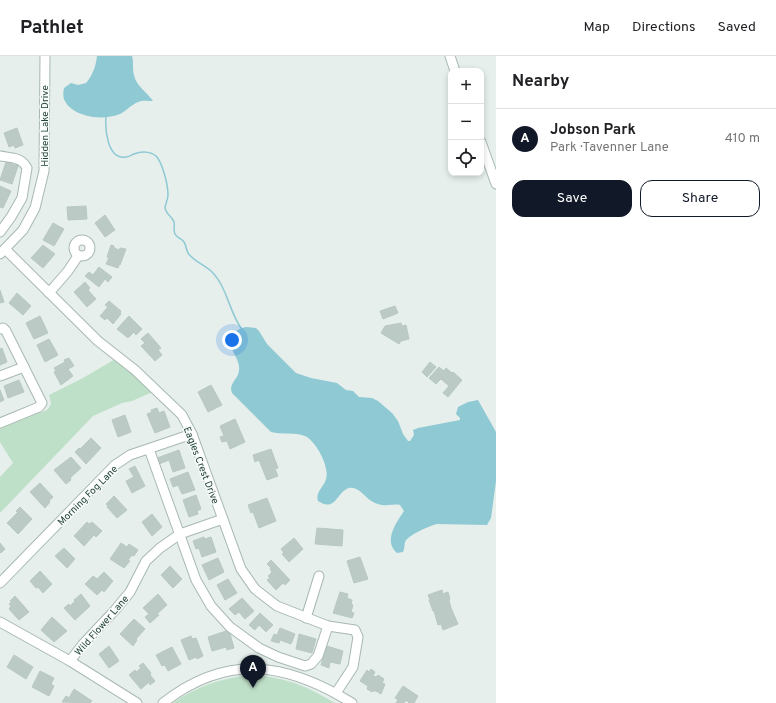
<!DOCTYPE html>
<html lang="en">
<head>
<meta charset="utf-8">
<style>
  :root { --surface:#fff; --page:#f6f6f6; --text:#202124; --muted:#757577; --line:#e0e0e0; --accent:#111827 }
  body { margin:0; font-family:Overpass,sans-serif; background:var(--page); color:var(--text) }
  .controls { position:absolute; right:12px; top:12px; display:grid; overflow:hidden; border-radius:8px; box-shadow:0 2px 6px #0003 }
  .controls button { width:36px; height:36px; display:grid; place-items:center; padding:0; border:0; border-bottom:1px solid var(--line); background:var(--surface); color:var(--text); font:20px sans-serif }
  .you { position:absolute; left:232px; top:284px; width:14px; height:14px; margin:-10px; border:3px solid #fff; border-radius:50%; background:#1a73e8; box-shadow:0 0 0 6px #1a73e833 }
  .badge { display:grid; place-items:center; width:26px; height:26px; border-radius:50%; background:var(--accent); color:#fff; font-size:13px; font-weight:700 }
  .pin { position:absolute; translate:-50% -33px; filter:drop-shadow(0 1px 2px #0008) }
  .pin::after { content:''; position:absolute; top:21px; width:14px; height:12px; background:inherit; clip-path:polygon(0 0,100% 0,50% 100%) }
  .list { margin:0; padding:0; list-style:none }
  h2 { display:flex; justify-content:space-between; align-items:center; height:52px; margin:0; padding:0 16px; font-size:17px }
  h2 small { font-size:13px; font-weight:400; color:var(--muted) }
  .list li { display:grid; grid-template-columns:26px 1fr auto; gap:12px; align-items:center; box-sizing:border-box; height:60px; padding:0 16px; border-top:1px solid var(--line) }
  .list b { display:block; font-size:15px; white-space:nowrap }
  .list p { margin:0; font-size:13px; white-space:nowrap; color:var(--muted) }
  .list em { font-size:13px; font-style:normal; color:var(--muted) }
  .actions { display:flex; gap:8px; padding:12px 16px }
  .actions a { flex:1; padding:9px 0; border:1px solid var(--accent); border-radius:12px; text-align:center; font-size:14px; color:var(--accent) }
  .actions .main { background:var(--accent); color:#fff }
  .icon { flex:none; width:22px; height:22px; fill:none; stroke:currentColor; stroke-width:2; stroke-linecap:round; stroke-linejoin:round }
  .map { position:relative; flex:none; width:496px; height:647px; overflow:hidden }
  header { display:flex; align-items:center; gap:24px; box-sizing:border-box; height:56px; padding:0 20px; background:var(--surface); border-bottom:1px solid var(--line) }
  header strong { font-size:19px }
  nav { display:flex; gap:22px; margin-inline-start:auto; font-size:14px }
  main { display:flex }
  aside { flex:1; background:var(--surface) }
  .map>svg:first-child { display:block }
  .green { fill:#bfe0c8 }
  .water { fill:#8ec9d4 }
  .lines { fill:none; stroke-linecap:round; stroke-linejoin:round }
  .stream { stroke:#8ec9d4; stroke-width:1.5 }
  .building { fill:#bbcac4; stroke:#b8c9c2 }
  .minor-casing { stroke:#a8b8b2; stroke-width:11 }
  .minor { stroke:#fff; stroke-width:9 }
  .labels { text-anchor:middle; stroke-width:3; stroke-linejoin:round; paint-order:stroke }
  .street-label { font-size:10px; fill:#24423a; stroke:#f7fbf9 }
</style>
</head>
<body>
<header>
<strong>Pathlet</strong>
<nav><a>Map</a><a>Directions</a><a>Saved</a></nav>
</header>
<main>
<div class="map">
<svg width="496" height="647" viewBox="0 0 496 647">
  <rect width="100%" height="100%" fill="#e6efeb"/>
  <g class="green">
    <path d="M117,302L155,335L132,345L122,347L93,360L0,457V421L13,407L0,386V371L35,357L43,356L48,353L51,348L49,339L83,322Z"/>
    <path d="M251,619C286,621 306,630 335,647H173C197,630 222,622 251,619Z"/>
  </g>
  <g class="water">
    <path d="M97,0H132C134,6 132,13 134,19C136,30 147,36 153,45C149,45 142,44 138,46C131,49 126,55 120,58C105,64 84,62 72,53C64,47 62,41 64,32L71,27L78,29L86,27C93,19 96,9 97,0Z"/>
    <path d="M246,271L256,272L259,275L267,288L296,317L311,322L337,327L346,334L353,335L359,341L372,342L378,345L392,357L398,365L403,378L408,385H410L414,379L413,374L418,372L460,364V362L456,358L458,351L468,346L478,344L496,376V425L491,462L487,469L437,468C429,470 408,479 405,486C404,490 405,492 403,496L397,497C383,485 396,467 404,455L400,449C396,448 392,449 388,449C383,450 377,448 373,446C365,442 359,430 349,432C337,435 336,457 318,445C315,436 324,431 326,423C330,411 316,385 305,380C294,376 282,379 271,376L232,337C228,327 239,323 239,314C241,302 224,290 233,279C236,274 241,272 246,271Z"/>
  </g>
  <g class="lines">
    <path class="stream" d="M106,60C105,73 107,104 126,101C129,101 131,99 134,98C141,95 151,95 157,101C163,109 168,129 168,139C168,143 166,147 165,151C165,158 172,160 174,166C175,169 173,174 175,178C177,182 181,182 184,186C186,189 186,193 188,197C193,205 205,209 212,216C227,231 229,255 241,272"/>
  </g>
  <g class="building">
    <path d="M17,72L23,89L15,92L14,89L9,91L4,77Z"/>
    <path d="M6,106L18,110L12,128L0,124Z"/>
    <path d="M0,130L11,135L3,152L0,151Z"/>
    <path d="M86,150L87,163L68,164L67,151Z"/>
    <path d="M105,159L115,174L105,181L95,167Z"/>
    <path d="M53,167L64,173L54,190L43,184Z"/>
    <path d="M43,189L55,198L43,212L31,202Z"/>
    <path d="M111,189L114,190V192L119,194L120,192L126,193L120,209H119L118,212L106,208L109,202L107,201Z"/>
    <path d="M99,211L112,221L108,226L105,223L99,231L85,220L89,216L93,219Z"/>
    <path d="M85,226L90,232L88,234L96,243L87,251L74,236Z"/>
    <path d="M0,234L4,246L0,247Z"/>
    <path d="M17,237L31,250L23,259L9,247Z"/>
    <path d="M109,245L121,255L120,257L121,258L113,268L107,262L105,264L100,260L108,251L105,249Z"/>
    <path d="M395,250L398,257L383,263L380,255Z"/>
    <path d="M40,260L48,277L34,283L26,267Z"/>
    <path d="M129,260L142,273L136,279L134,276L128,282L117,273Z"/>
    <path d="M401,267L402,270L406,269L409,283L401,285L399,288L381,277L385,270Z"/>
    <path d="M148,277L161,292L158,294L162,299L155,305L141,290L145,287L141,283Z"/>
    <path d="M49,283L58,299L45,306L37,289Z"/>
    <path d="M2,292L7,306L0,309V293Z"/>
    <path d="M69,302L74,310L68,313L73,320L61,329L54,316L56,315L54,312L65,306L64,304Z"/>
    <path d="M430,306L436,311L427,321L422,316Z"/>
    <path d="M439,311L444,315L446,312L452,317L453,316L462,324L448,341L443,337L449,330L441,323L436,328L429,322Z"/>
    <path d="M19,324L24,336L8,342L4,330Z"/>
    <path d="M211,329L222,349L208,356L198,336Z"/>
    <path d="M0,334L4,344L0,346Z"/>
    <path d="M157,352L159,357L164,355L170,371L155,377L147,358L152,356L151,354Z"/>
    <path d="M125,359L131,376L118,381L112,364Z"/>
    <path d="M235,363L245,386L230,393L227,385L222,386L220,381L224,380L220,370Z"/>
    <path d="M91,382L101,392L86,408L75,396L79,392L80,393Z"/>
    <path d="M271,393L278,412L275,413L278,420L267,424L259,404L255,406L253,399Z"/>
    <path d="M179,394L185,412L173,416L169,404L159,408L157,402Z"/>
    <path d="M71,401L81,412L70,422L71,424L66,428L54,414Z"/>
    <path d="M135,410L145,430L132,437L126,425L134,421L129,413Z"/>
    <path d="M188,416L195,434L182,438L178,429L173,431L170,423Z"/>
    <path d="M40,427L53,441L49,445L50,446L45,452L30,436Z"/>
    <path d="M196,439L201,453L197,455L198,458L189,461L183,444Z"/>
    <path d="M114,440L127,454L117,462L107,451L108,450L106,448Z"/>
    <path d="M267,442L276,465L259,472L253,456L251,457L248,449Z"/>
    <path d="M20,451L32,463L18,478L7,467L18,456L16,455Z"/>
    <path d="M152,458L162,471L152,480L142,466Z"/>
    <path d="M87,466L89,468L92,466L102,475L96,481L94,479L84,490L74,480Z"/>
    <path d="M317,472L343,474L342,490L315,488Z"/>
    <path d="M204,481L205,483L211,481L216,496L202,501L199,492L196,493L193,485Z"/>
    <path d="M294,482L303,493L289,506L282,498L284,497L281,493Z"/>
    <path d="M0,487L5,493L1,497L0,496Z"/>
    <path d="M121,487L127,491L129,488L138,494L134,500L132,499L128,504L130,505L124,512L110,503Z"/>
    <path d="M64,492L75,503L67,512L55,500Z"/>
    <path d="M360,501L368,523L354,527L347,505Z"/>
    <path d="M218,502L224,516L209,524L202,509Z"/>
    <path d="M271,504L290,524L285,529L283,527L276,534L267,524L270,522L268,520L272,516L270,513L271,512L267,508Z"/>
    <path d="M170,510L182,523L173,532L161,519Z"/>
    <path d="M40,515L52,528L43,537L38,531L36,532L30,525Z"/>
    <path d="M104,516L113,525L104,536L102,534L97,539L85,528L93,520L97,523Z"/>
    <path d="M228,523L237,537L225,544L217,529Z"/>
    <path d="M442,534L443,538L448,536L450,543L449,544L451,552L458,568L443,574L441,568L438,569L434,555H433L429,544H430L428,539Z"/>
    <path d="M340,536L348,538L347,542L352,544L351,548L353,549L351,556L354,557L352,562L333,557Z"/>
    <path d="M81,538L90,550L75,564L64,552L69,548L70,550L75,545L74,544Z"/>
    <path d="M158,538L167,549L157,558L159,559L150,567L145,561L149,558L143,552Z"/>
    <path d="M15,540L29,556L19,564L9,553L11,550L9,548L12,546L10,545Z"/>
    <path d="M242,542L254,555L245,563L239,556L235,559L229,553Z"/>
    <path d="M260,557L273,569L266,576L259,569L255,574L249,569Z"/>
    <path d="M52,561L67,575L54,586L41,574Z"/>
    <path d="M134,563L145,573L136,583L137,584L133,590L120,578Z"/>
    <path d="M280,572L295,578L291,588L280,584L279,587L271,585L274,578L277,579Z"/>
    <path d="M229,574L234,592L227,594L226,591L212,595L208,581Z"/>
    <path d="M299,578L316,583L312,597L296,593Z"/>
    <path d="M191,580L192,583L196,582L203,600L197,603L196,601L189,604L181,584Z"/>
    <path d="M109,590L119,605L109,612L99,598Z"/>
    <path d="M327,590L343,595L340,608L330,606L329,612L321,609Z"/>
    <path d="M172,591L181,608L168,615L165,609L162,610L156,599Z"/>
    <path d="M14,599L33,611L26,623L7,611Z"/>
    <path d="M143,607L151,617L150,619L155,625L150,629L149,626L141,633L129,619L135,614L136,616L141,612L139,610Z"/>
    <path d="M371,613L375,616L373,620L376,621L378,619L384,623L382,627L385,628L381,638L376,635H373L372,636L367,633L368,630L360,625L367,614L369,616Z"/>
    <path d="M40,615L54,622L51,628L54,630L49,640L32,631Z"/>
    <path d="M403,630L418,640L414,647H409L406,644L404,647H396L398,644L395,642Z"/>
    <path d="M74,633L92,645L90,647L62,646L66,640L69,642Z"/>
  </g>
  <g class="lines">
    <g class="minor-casing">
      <g id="minor">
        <path d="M450,0L455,15"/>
        <path d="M481,86L496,128"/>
        <path d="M0,100C12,102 21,101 27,112L22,142L11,161L0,176"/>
        <circle cx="82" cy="192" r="8"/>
        <path d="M5,193L98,285L135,314L182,359L192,378L241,513L255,533L277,550L328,570L355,574L358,581L353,611L336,637"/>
        <path d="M0,198L23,174L35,152L44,115L45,0"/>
        <path d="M49,237L68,215L78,200"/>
        <path d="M0,273L3,272L6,275L42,347L39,351L0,367"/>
        <path d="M0,320L24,311"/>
        <path d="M149,393L196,524L211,550L230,571L259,592L278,601L305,610L311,608L318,600L328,570"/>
        <path d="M0,527L115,409L130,399L192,378"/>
        <path d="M306,562L319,520"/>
        <path d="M0,566L70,605L137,647"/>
        <path d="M70,605L83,588L115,554L130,536L146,505L160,492L180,478L223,463"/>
        <path d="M163,647C227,597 286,606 352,647"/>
      </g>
    </g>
    <use href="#minor" class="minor"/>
  </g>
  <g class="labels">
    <g class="street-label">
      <text transform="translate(44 70) rotate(-90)" y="4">Hidden Lake Drive</text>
      <text transform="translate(202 409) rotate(69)" y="4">Eagles Crest Drive</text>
      <text transform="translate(87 439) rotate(-45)" y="4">Morning Fog Lane</text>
      <text transform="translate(101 569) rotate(-49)" y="4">Wild Flower Lane</text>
    </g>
  </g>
</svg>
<div class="controls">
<button>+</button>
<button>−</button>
<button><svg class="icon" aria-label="locate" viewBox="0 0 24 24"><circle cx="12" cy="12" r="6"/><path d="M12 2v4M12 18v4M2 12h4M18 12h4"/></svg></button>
</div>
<div class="you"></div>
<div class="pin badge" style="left:253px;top:632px">A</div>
</div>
<aside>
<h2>Nearby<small></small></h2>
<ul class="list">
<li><span class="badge">A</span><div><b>Jobson Park</b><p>Park · Tavenner Lane</p></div><em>410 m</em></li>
</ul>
<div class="actions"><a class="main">Save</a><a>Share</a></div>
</aside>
</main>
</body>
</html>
